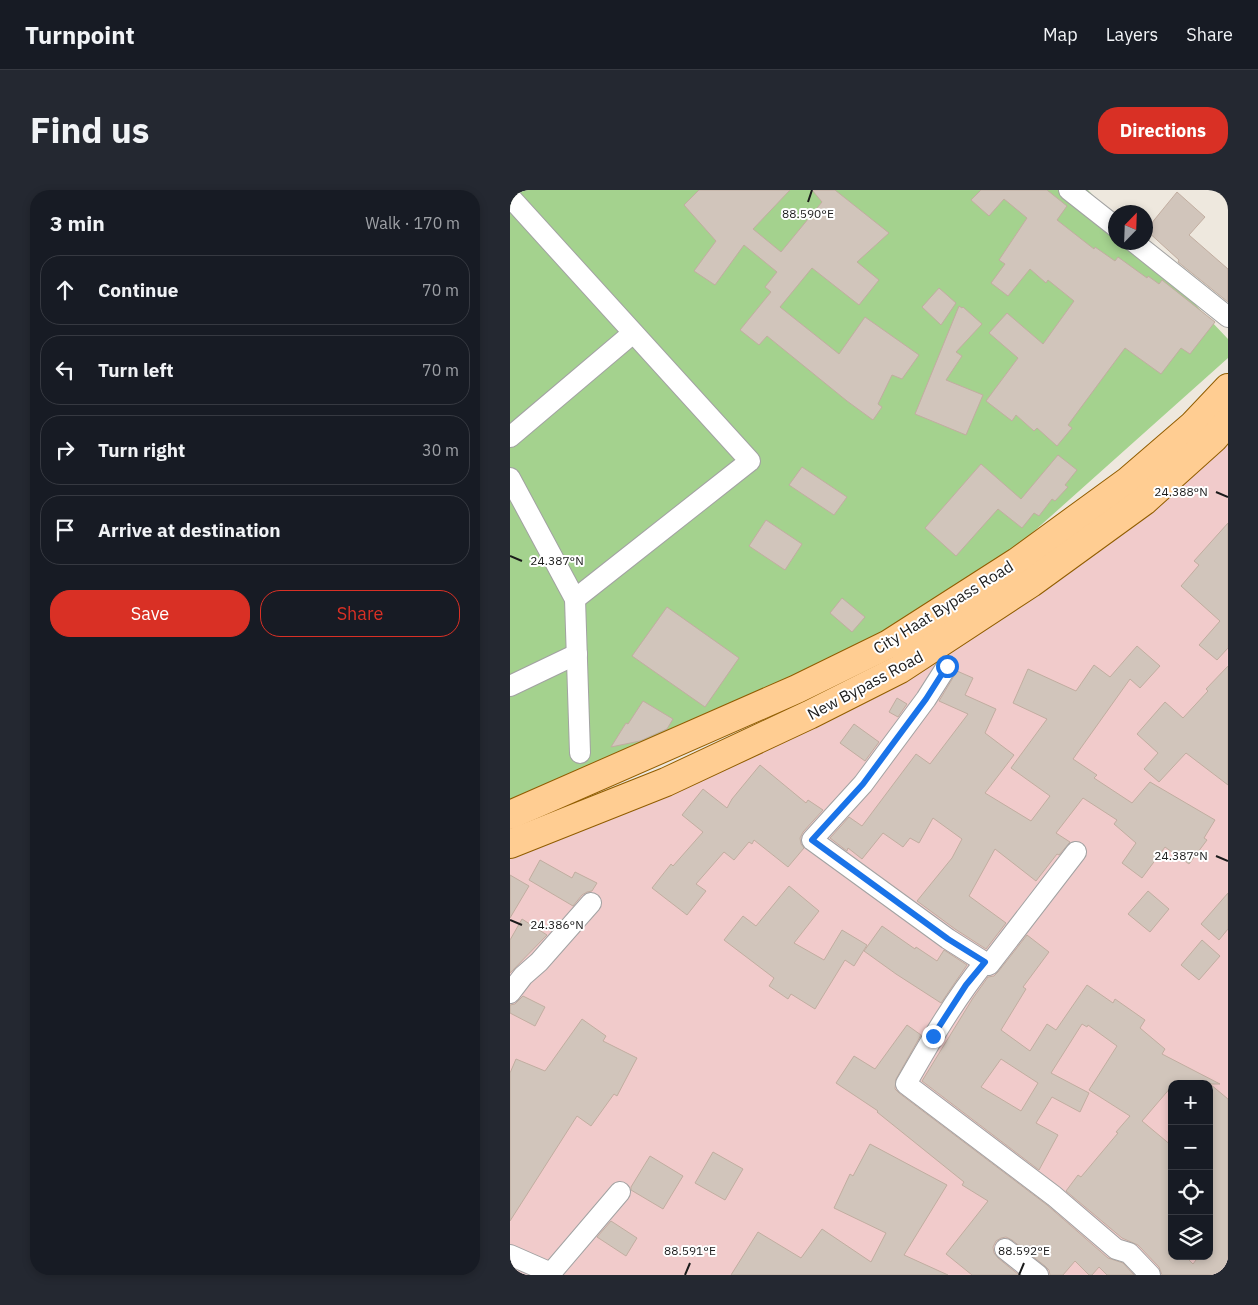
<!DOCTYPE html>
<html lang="en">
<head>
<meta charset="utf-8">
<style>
  :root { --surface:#171b24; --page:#242831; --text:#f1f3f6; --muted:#9ea1a6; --line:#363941; --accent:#d93025 }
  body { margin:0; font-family:"IBM Plex Sans",sans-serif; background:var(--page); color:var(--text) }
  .controls { position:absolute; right:15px; bottom:15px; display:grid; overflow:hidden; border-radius:10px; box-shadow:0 2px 8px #0003 }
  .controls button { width:45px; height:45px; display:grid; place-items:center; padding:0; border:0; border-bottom:1px solid var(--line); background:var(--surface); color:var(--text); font:25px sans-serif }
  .compass { position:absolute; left:598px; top:15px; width:45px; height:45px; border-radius:50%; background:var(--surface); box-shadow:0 2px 8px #0003; rotate:23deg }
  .stop { position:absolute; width:15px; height:15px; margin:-11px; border:4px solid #1a73e8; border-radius:50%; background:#fff }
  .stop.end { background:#1a73e8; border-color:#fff; box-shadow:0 1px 5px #0008 }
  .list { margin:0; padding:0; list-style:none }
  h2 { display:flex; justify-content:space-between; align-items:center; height:65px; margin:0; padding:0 20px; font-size:21px }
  h2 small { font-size:16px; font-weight:400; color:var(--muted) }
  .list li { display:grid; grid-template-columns:32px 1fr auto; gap:15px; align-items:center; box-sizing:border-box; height:70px; margin:0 10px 10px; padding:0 10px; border:1px solid var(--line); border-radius:20px }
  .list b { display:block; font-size:19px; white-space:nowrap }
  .list em { font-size:16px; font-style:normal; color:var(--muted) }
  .actions { display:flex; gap:10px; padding:15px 20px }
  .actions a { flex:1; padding:11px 0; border:1px solid var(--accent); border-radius:20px; text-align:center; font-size:18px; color:var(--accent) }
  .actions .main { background:var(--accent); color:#fff }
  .icon { flex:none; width:28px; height:28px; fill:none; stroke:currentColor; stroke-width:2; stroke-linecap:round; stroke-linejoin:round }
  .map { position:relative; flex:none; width:718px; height:1085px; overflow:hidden; border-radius:20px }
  header { display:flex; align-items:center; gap:30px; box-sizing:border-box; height:70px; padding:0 25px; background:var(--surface); border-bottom:1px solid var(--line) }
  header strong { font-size:24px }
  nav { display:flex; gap:28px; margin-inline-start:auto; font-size:18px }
  .intro { display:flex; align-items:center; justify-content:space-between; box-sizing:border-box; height:120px; padding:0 30px }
  h1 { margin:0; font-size:35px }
  .button { padding:12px 22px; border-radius:20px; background:var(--accent); color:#fff; font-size:18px; font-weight:700 }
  main { display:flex; gap:30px; padding:0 30px }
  aside { flex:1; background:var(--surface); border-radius:20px; box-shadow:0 2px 8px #0003 }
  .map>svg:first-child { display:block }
  .commercial { fill:#f1cbcb; fill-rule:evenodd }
  .forest { fill:#a4d28e }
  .building { fill:#d1c5bb; stroke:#c1ada0; fill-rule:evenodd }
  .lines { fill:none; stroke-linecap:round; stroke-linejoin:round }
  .street-casing { stroke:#a2a2a2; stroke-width:22 }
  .primary-casing { stroke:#915d00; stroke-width:30 }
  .street { stroke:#fff; stroke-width:20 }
  .primary { stroke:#ffcd92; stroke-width:28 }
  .route { stroke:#1a73e8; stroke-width:6 }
  .ticks { fill:none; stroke:#1b1b1b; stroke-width:2 }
  .labels { text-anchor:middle; stroke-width:4; stroke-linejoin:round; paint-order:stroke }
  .street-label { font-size:16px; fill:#1b1b1b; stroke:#fff }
  .ticks-label { font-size:12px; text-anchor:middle; fill:#1b1b1b; stroke:#fff; stroke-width:4; stroke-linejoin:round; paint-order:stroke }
</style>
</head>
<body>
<header>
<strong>Turnpoint</strong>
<nav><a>Map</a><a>Layers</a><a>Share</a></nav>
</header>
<div class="intro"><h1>Find us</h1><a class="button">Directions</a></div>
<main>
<aside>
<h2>3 min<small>Walk · 170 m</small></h2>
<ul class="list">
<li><svg class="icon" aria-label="ahead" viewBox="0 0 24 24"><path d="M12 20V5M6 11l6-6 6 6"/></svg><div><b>Continue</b></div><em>70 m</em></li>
<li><svg class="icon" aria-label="left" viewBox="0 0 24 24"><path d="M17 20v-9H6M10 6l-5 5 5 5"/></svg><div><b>Turn left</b></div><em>70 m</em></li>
<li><svg class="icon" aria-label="right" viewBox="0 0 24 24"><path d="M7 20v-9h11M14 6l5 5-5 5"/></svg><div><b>Turn right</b></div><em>30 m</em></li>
<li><svg class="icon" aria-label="arrive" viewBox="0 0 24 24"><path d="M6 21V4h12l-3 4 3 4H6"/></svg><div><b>Arrive at destination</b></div></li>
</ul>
<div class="actions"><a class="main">Save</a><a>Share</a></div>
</aside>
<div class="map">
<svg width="718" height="1085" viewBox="0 0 718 1085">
  <rect width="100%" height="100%" fill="#eee8de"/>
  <path class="commercial" d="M718,240V1085H0V669L481,435ZM662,894H699V1066H662Z"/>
  <path class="forest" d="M0,0H578L605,29L606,52L627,53L718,149V168L456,402L76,587L0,622Z"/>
  <g class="building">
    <path d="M189,0H280L243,39L271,62L312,12L302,0H325L379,43L347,72L369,90L349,115L302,78L270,117L329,164L355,127L409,165L392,189L382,185L368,214L372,217L363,230L337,211L257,146L249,155L230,140L261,102L255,97L267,82L234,55L205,95L184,81L206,51L174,15Z"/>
    <path d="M471,0H537L557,16L547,30L584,59L585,57L605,71L608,67L637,88L638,86L649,94L652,90L705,132L680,164L671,158L651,184L615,158L558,235L562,238L547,256L527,238L524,241L506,225L502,231L476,211L508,168L479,143L497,123L533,154L564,111L538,90L536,93L520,79L498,106L481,93L495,74L489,70L517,28L494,9L479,26L461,10Z"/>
    <path d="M667,2L695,27L679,45L718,79V112L668,72L669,70L636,40Z"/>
    <path d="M429,98L446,113L431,135L412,117Z"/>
    <path d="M449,116L452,118L453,117L472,134L446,162L452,166L436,190L473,205L456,245L405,224Z"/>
    <path d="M548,265L567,280L555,295L558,297L545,311L542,309L529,326L524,323L512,338L488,319L446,366L415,338L471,274L511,309Z"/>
    <path d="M292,277L337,307L324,325L279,295Z"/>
    <path d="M256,330L292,354L275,380L239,356Z"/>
    <path d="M718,333V458L707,470L689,455L710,431L671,396L689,375L684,371Z"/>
    <path d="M332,408L355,427L342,442L320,423Z"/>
    <path d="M157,417L229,468L195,517L122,466Z"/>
    <path d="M627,456L650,476L630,498L620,489L563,569L587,585L584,588L622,613L640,592L705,630L694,648L697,650L679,674L655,657L632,688L612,673L626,653L604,634L607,630L573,608L546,643L560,652L549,665L547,664L526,691L485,659L459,706L496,733L476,759L445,739L407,711L442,668L452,649L423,628L409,653L400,648L393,657L373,643L352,669L338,658L337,661L320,648L339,627L352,636L406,564L420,574L458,524L429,511L447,481L463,488L455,505L486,519L475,543L504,565L475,603L521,631L540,606L501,578L537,529L503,513L518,479L566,501L584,475L600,487Z"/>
    <path d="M718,476V595L676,563L649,592L634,579L648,563L627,544L655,512L673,528L698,501L696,499Z"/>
    <path d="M387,508L397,514L388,527L379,522Z"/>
    <path d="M133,511L163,529L157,539L130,551L101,557L116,533L118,534Z"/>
    <path d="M344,534L369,552L355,571L330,553Z"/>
    <path d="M250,575L296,613L298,610L313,620L293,642L290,648L291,654L294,658L278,677L244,650L242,654L239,652L224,670L214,662L186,694L196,701L177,725L142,698L161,674L163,676L193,642L172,625L193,599L217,618L222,609Z"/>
    <path d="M30,670L62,688L65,682L87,693L82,701L77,702L72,705L63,716L19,690Z"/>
    <path d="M0,685L19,696L0,728Z"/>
    <path d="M279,696L309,721L284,753L314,770L332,740L357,755L344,776L335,770L305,819L281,804L278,809L259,796L264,788L214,750L233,726L246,736Z"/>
    <path d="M638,701L659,719L640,742L618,724Z"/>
    <path d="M718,703V739L709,750L691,734Z"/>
    <path d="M12,729L37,745L0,783V750Z"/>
    <path d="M372,736L405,759L406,757L427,771L434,760L457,775L431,813L386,784L354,761Z"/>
    <path d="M517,745L539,762L513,797L516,799L491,840L520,861L537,834L546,840L577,795L603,813L605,809L635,830L630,838L655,859L652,864L710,894H700L718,909V1085H652L649,1077L628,1055L612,1048L556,1001L568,985L571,987L608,943L606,942L620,926L579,900L607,856L578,835L577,837L572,834L541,883L579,903L570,922L542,907L526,933L548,945L529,980L412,891L463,808L478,787L484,786L488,782ZM491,869L528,893L511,921L471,897ZM662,894H699V1066H689L683,1074L675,1066H662V956L632,931L662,896Z"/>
    <path d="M692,750L710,766L689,790L671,775Z"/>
    <path d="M13,806L35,817L25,836L0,823V815L5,814Z"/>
    <path d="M72,829L96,846L93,851L127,868L107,906L104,904L81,936L67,926L0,1031V883L6,869L35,881Z"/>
    <path d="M397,835L411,845L386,889L385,899L389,903L537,1015L598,1068L613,1073L624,1085H597L589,1077L582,1085H579L565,1071L553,1085H540L539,1080L535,1076L502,1050L496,1047L491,1048L486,1051L483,1057L484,1063L488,1068L509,1085H462L436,1064L478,1011L452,995L454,992L367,922L368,921L326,893L344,866L365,879Z"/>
    <path d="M360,954L437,995L394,1065L438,1085H221L248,1042L291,1068L312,1039L361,1072L376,1043L324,1018L340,984L343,986Z"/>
    <path d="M203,962L233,979L215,1010L185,993Z"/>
    <path d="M140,966L173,986L153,1019L121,1000V997Z"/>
    <path d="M101,1031L127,1048L116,1066L87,1047Z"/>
  </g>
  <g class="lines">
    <g class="street-casing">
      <g id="street">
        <path d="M559,0L606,37"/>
        <path d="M0,7L240,271L65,409"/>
        <path d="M624,52L718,127"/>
        <path d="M0,247L123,143"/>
        <path d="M0,288L65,409L70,563"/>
        <path d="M437,476L416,509L353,594L302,650L438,749L479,775L566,662"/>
        <path d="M0,496L67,464"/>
        <path d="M475,772C444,810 420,852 396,894L544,1006L606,1059L619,1063L640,1085"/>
        <path d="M0,803L13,786L29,772L81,713"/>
        <path d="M495,1059L528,1085"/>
        <path d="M0,1065L41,1083L110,1002"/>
      </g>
    </g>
    <g class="primary-casing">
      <g id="primary">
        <path d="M0,625L287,499L379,454L507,372L618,291L683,235L718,198"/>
        <path d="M0,654L156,592L299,525L390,479L521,393L634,311L704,248L718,232"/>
      </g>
    </g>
    <use href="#street" class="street"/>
    <use href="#primary" class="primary"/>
  </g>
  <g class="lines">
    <path class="route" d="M423,846L456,795L475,772L438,749L302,650L353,594L416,509L437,476"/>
  </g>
  <path class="ticks" d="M298,12L302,0M706,302L718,307M0,366L12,371M706,666L718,671M0,730L12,735M175,1085L180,1073M509,1085L514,1073"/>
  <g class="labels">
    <g class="street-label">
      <text transform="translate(433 417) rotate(-32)" y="6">City Haat Bypass Road</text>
      <text transform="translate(355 495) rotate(-28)" y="6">New Bypass Road</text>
    </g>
  </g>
  <g class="ticks-label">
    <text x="298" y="28">88.590°E</text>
    <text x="671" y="306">24.388°N</text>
    <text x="47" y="375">24.387°N</text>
    <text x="671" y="670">24.387°N</text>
    <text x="47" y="739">24.386°N</text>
    <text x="180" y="1065">88.591°E</text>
    <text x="514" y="1065">88.592°E</text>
  </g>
</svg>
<div class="controls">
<button>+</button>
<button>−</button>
<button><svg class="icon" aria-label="locate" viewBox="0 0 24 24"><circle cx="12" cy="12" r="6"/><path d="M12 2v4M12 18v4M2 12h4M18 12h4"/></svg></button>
<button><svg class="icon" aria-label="layers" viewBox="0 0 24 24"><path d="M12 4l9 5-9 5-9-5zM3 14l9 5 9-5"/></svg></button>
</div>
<svg class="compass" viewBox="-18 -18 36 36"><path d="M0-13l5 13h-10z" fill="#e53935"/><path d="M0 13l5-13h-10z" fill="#9ea1a6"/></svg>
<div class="stop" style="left:437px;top:476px"></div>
<div class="stop end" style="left:423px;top:846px"></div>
</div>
</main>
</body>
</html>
